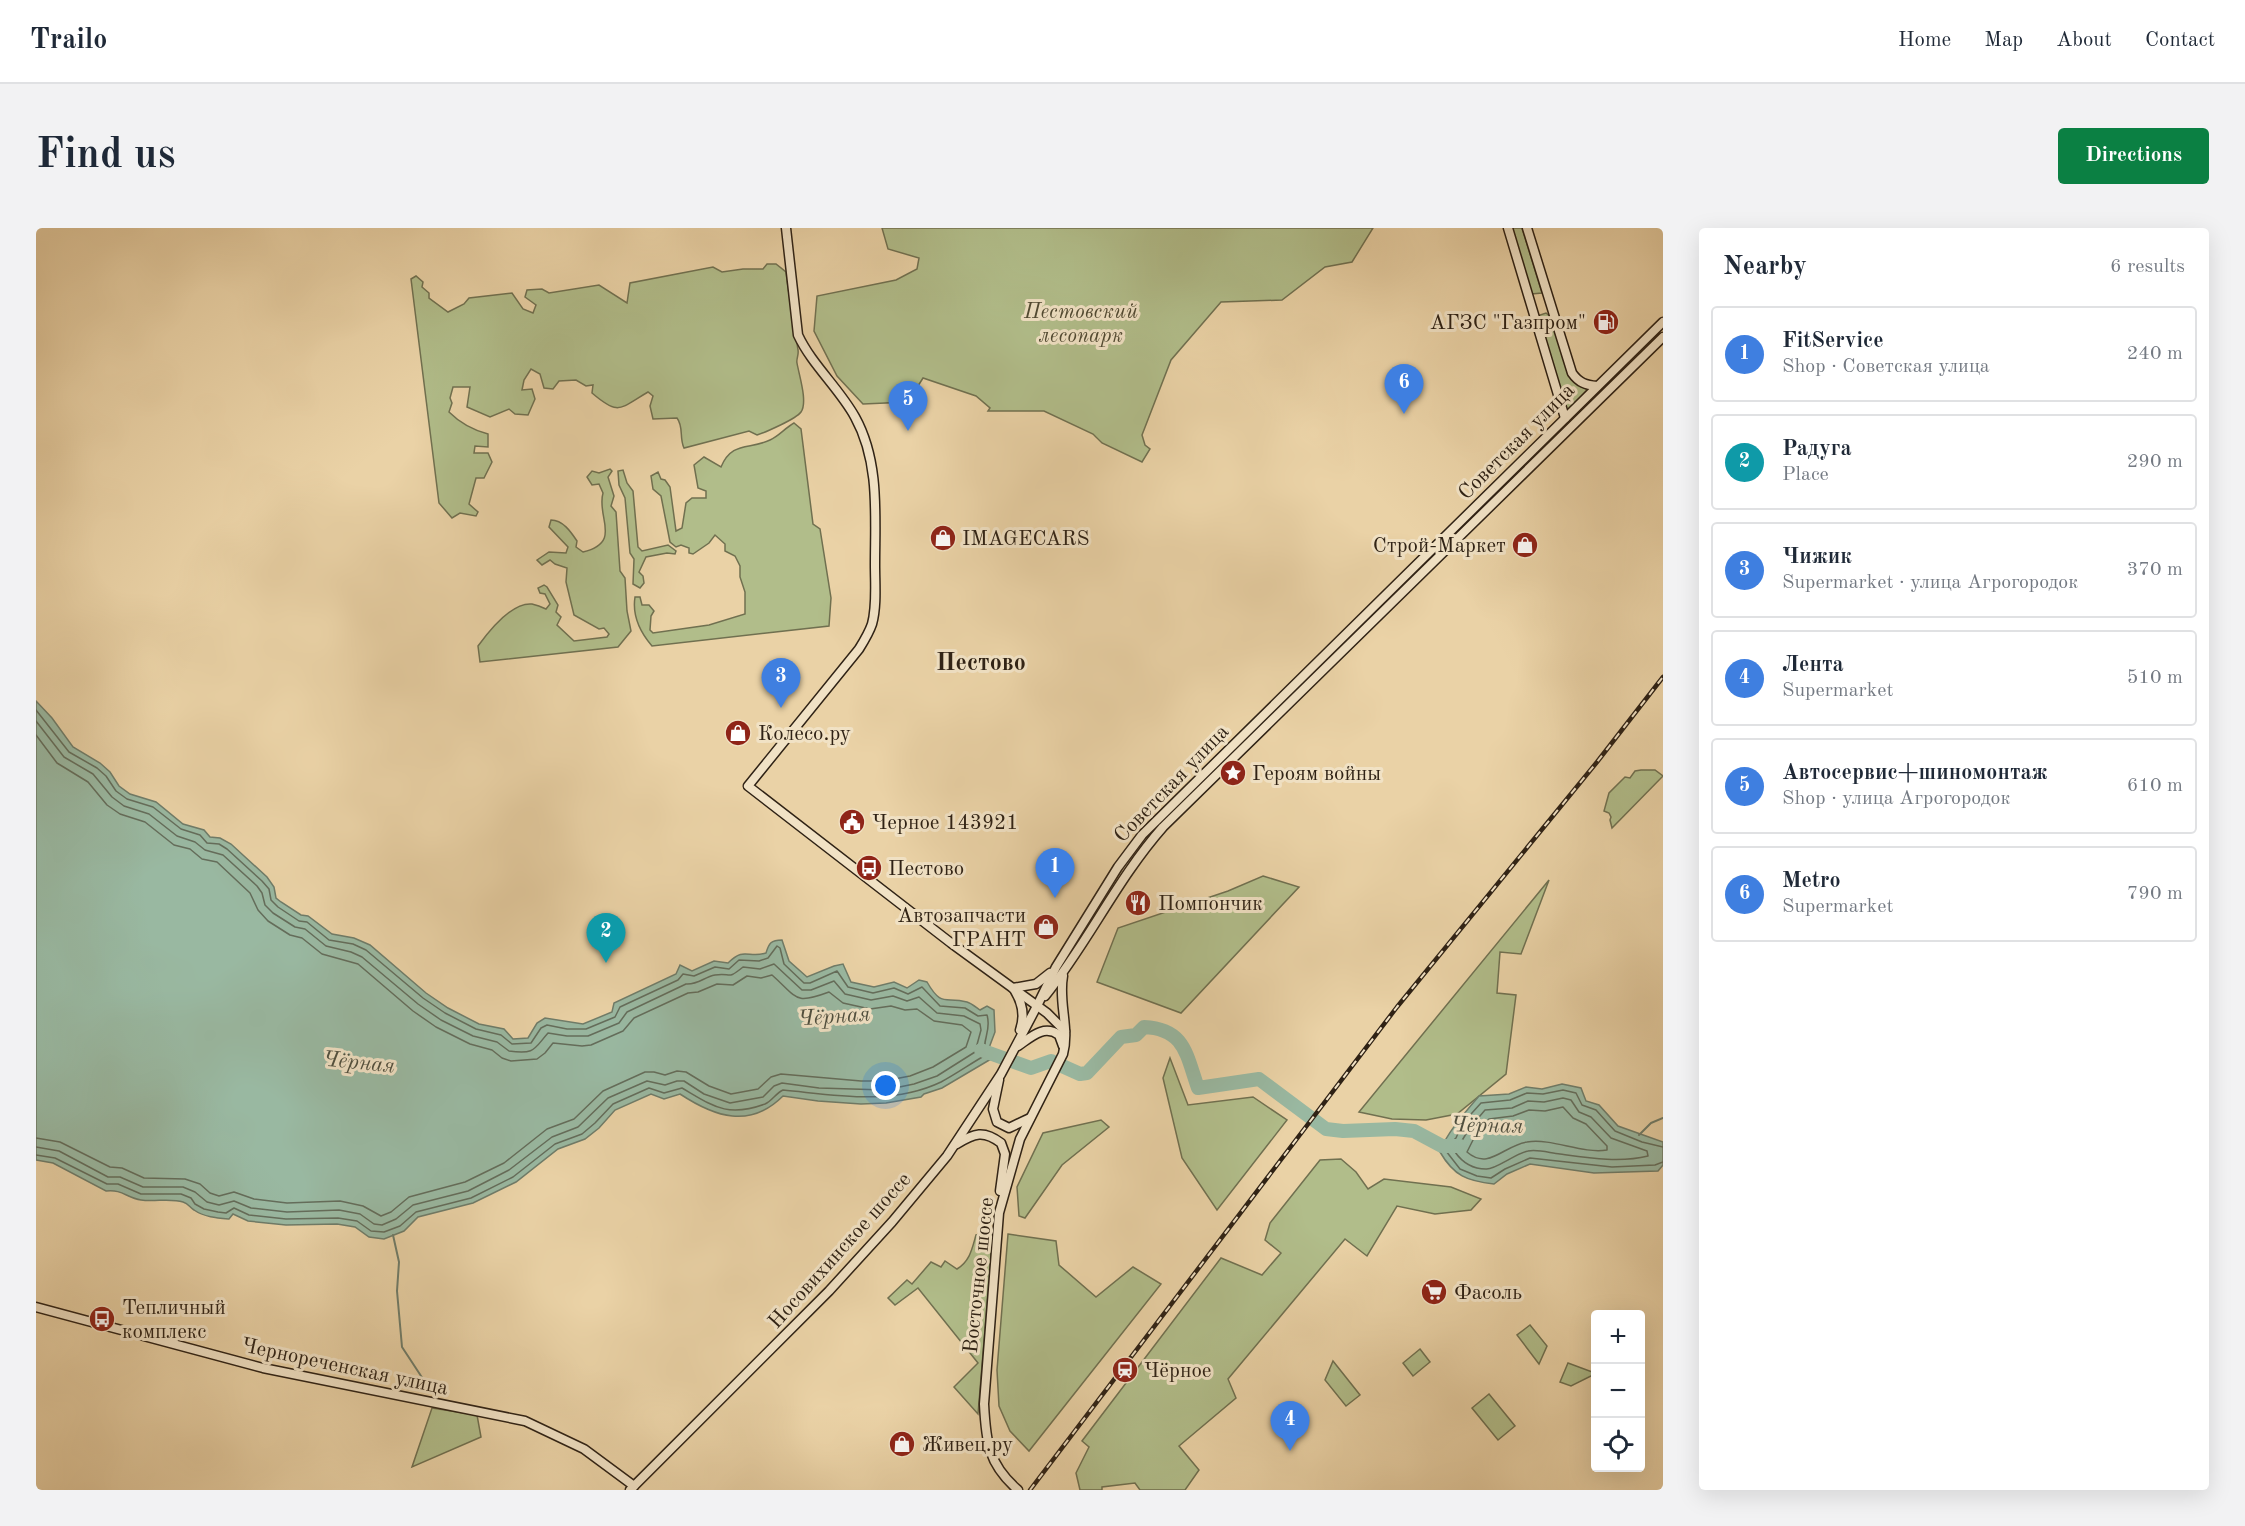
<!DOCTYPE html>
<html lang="en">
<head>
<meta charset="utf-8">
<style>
  :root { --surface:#fff; --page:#f2f2f3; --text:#1f2937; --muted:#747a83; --line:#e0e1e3; --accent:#0b8043 }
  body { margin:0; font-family:"Old Standard TT",serif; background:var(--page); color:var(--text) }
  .controls { position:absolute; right:18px; bottom:18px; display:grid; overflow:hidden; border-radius:6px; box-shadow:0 6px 24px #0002 }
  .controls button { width:54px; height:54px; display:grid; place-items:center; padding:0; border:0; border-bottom:2px solid var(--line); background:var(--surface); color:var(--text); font:30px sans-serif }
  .you { position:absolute; left:850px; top:858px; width:21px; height:21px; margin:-15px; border:4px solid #fff; border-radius:50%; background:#1a73e8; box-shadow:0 0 0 9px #1a73e833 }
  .badge { display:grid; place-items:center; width:39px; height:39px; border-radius:50%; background:var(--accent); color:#fff; font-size:20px; font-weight:700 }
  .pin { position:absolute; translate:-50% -50px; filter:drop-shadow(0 2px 3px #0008) }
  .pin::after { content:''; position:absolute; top:32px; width:21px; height:18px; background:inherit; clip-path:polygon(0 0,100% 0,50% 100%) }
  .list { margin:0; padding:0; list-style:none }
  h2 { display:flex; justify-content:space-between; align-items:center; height:78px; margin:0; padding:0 24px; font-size:26px }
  h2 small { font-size:20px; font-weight:400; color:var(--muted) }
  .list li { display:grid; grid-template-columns:39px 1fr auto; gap:18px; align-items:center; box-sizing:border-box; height:96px; margin:0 12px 12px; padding:0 12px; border:2px solid var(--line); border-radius:6px }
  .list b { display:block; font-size:22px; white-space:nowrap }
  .list p { margin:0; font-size:20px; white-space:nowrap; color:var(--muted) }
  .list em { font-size:20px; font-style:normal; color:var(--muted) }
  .icon { flex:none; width:33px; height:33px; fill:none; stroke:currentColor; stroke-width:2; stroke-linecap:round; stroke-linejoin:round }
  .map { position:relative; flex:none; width:1627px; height:1262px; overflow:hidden; border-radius:6px }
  header { display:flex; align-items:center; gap:36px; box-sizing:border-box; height:84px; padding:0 30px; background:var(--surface); border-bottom:2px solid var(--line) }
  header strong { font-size:28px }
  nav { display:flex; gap:33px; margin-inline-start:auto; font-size:21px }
  .intro { display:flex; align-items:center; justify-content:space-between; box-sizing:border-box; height:144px; padding:0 36px }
  h1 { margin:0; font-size:42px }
  .button { padding:15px 27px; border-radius:6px; background:var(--accent); color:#fff; font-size:21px; font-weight:700 }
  main { display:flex; gap:36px; padding:0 36px }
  aside { flex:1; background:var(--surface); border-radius:6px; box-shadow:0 6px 24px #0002 }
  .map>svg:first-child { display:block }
  .green { fill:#b1bd8a; stroke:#707050; stroke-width:1.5 }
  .water { fill:#99b8a1; stroke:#6f7c69; stroke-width:1.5 }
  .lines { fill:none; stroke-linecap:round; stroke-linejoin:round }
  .shore { stroke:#646d5b; stroke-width:1.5 }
  .stream { stroke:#6f7c69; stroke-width:2 }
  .river { stroke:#99b8a1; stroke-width:14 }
  .secondary-casing { stroke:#2f2215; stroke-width:11 }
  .secondary { stroke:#f1e2c5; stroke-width:8 }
  .rail-casing { stroke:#2f2215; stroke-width:4.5 }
  .rail { stroke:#f1e2c5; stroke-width:2; stroke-dasharray:7; stroke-linecap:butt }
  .labels { text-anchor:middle; stroke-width:6; stroke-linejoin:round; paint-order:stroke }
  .park-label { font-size:21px; font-style:italic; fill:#504932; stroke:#f1e2c5 }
  .poi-label { font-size:21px; fill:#2f2215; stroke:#f1e2c5; text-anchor:start }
  .street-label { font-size:21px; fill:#2f2215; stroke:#f1e2c5 }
  .water-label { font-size:22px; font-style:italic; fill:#4f4f3f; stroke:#f1e2c5 }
  .quarter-label { font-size:24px; font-weight:bold; fill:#2f2215; stroke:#f1e2c5 }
</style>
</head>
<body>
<header>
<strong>Trailo</strong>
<nav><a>Home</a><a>Map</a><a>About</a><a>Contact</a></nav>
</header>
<div class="intro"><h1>Find us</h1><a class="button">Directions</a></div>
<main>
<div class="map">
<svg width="1627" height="1262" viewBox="0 0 1627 1262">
  <rect width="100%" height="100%" fill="#ead2a6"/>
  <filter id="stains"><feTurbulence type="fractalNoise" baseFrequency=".00333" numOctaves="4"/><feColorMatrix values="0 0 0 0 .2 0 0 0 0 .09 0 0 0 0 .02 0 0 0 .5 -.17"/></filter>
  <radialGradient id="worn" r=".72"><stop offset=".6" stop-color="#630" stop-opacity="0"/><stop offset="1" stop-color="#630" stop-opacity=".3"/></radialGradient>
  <g class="green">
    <path d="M846,0H1337L1316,34L1289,39L1246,72L1185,74L1135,132L1106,207L1109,217L1114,221L1106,234L1066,215L1057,206L1008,183H952L954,180L940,168L887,150L872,174L827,176L801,148L778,103L781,68L860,52L881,41L883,30L852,21Z"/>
    <path d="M1475,0H1486L1506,65L1495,66Z"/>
    <path d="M731,36H740L750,44C753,70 758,96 762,122C763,127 760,131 761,135C763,147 772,174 765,184C760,191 730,204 721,207L713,203L648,220C643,210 648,199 641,190L617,191L614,178L617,168L612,164C583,181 583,188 556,165L557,157L550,158L540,152L523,153L517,161L508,160L504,146L495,141L488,152L486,162L496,161L499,171L492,187L479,186L473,181L454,189L431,179L434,159H417L414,170L416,175L413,184C424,195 437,202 452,206V219L439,218L438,225H452L456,234L448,250H440L433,276L442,284L440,288L424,285L416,290L403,275L375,51L380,48L387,54L386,59L393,65V70L412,84L428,76L433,70L476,65L487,81L497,85L500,77L489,69L491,62L506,61L513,65L563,57L591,75L594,55L677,39L686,44L707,41H727Z"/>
    <path d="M1510,85L1516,90L1536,152L1551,162L1531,183L1503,92L1504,87Z"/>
    <path d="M758,195L765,201L777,296L784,301L795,370L793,398L616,418C604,404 596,388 599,369H604L606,377H613L618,383L615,388L614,402L617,405L673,397L709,386V364L704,349V338L699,328L689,323V316L679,307L673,315L657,326L653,325V320L645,317L640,319L634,314L625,268L617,261L615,248L622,244L625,251L629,252L634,259L640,303L646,300L650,275L656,270H670V263L662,260L658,237L668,229L685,239C696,213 713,222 734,212C743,208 749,200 758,195Z"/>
    <path d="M574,241L576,243L572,249L578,268L575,278L580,284L584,343L589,350L591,383L595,403L582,419L444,434L442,418C453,403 476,374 496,376C501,377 506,379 510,381L514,376L509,366L504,365L502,360L508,357L511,359L522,377L520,384L525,389L521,397L538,413L571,409L573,406L568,400L563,401L538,387L530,354L531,340L519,336L514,332L506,337L501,332L513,324L530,325L532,319L513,299L515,292C527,292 535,304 541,313L540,319L547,324C587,314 560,289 567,265L563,256L556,257L551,249L556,243L563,245Z"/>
    <path d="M587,242L591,255L597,263L602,319L606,323L632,317L640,323L639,326L631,325L610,329L603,344L607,348L608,355L604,360L597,356L598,331L594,325L589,270L583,257L582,243Z"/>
    <path d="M1605,542H1619L1627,548L1576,600L1574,592L1575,589L1573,585L1568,583L1573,565L1589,549L1594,550L1599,543Z"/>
    <path d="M1227,648L1263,659L1145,785L1061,754L1082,700L1192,663Z"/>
    <path d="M1513,652L1485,726L1464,724L1461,765L1480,767L1470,846L1421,886L1390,892L1356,891L1323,884Z"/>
    <path d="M1134,830L1152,877L1217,869L1251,892L1181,982L1146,930L1127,850Z"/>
    <path d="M1065,892L1073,899L1026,937L989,990L983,988L981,959L1007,905Z"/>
    <path d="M1305,931L1320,944L1332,961L1348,951L1415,959L1445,971L1435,982L1399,986L1361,978L1331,1028L1309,1011L1192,1151L1200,1170L1143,1218L1163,1242L1149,1262H1104L1099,1255L1066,1259V1262H1044L1040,1245L1053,1219L1046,1213L1185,1030L1226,1047L1245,1025L1229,1012L1234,995L1284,932Z"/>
    <path d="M957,1004L942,1186L918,1159L942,1135L882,1060L859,1077L852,1070L871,1052L876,1056L895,1034L905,1039L909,1033L921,1041C934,1033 936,1021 940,1007Z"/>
    <path d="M972,1006L1020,1013L1023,1037L1060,1069L1097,1039L1125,1056L993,1223L974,1203L963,1178L961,1142Z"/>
    <path d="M1494,1097L1511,1118L1503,1136L1481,1107Z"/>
    <path d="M1384,1121L1394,1134L1377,1148L1367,1135Z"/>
    <path d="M1297,1133L1324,1167L1310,1178L1289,1152Z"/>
    <path d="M1532,1135L1559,1145V1146L1535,1158L1524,1154Z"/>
    <path d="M1453,1166L1479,1198L1462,1212L1436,1180Z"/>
    <path d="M396,1180L441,1187L445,1209L376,1239Z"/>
  </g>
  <g class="water">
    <path d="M0,473L16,490L37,519L64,535L74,544L83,558L94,566L120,574L147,596L168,602L174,609L184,610L195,616L231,649L238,659L240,670L245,674L265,687L272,688L296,706L318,710L334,717L390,765L412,780L443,796L468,801L477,811L492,810L501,795L509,790L547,796L576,784L578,775L640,746L644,737L656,743L678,733L692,735C709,718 712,731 730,725C733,715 735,712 746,712L753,733L771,749L798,738L807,736L815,754L838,759L858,754L871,760L883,752L891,754C906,780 909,768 931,774C935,775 941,780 944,782L951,778L958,782L959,804L953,820L959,821L963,828L955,831L906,860L888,866L885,869L850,875L825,876L782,873L747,868C714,901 679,889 644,866L628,871L615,866L579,882L563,900L549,911L522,921L480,954L437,975L382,989L368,1003L348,1011L333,1009L319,999L301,996L250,997L212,993L197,986L193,991C181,990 168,989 158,982C153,979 153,976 147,974C135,970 118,974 105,972C91,970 86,961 70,963L17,935L0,932Z"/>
    <path d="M1526,856L1545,860L1550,873L1563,877L1582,898L1627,914V937L1622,943L1558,945L1494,936L1471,946L1458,956C1431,953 1418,948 1404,924C1409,907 1430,883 1443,868L1473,866L1490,859L1506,861Z"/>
  </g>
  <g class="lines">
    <g class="shore">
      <path d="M0,482L33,524L61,540L70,548L80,563L91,571L117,579L145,601L164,607L171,615L183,616L191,621L226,653L233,661L235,672L242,679L263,693L271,694L293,712L317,716L330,722L387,770L409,785L440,801L465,807L476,816L495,815L505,800L511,797L531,801H550L579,789L584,779L642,752L647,746L658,748L679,739L693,741L703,732L723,733L732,730L741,718L744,720L748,736L768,755H774L801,743L812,759L837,765L858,760L872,766L886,759L904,778L929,780L942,788L951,787C956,803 945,813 950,825L948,828C934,836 920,846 905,854C855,878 800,867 747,862C740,865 736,873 729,876C691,890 677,878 646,860L628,865L613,860L577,876L559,895L546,906L519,916L477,949L435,970L380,984L364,998L348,1004L335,1003L321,993L302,990L250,991L213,987L198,980L190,985L182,984L168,981L159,976L155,970L145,966H105L82,956H71L19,930L0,927"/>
      <path d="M0,493L28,529L57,546L76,569L88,578L113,586L141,608L159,614L169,622L187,627L221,658L226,665L229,677L237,685L259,699L269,701L290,718L315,724L326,729L382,776L405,792L437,808L461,814L473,823C499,827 498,821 512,805L531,808H552L583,795L591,784L650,756C662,757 668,749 679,747C696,744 690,753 707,739L724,741L738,736L766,762H775L798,753L809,766L835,772L857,768L871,773L883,769L901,785L928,788L944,796L945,802L939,824L901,848L878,856L849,862L783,860L746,855L738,858L727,869L694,875L668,866L648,853H641L629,857L611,853L572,870L542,899L516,909L473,942L432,963L377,977L360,991L346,997L338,996L324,986L303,982L251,984L215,980L198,973L183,977L171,974L159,964L147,959H107L84,949H72L23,923L0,919"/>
      <path d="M0,507L21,535L52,554L71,577L84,586L109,594L138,617L154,621L166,631L181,634L214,665L222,682L232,693L254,707L266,710L286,726L322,736L377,783L400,799L434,816L456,822L466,830L475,833L501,831L509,825L517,815L546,818L555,817L587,803L598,790L652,765L662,764L681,756L697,757L711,748L725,750L736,747C762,770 758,777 793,764L807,775L834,781L855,778L869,782L881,781L898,793L926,797L935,804L930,819L897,839L874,848L848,853H825L745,846L735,849L722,861L695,866L673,858L650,844L641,843L629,847L618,844H609L567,863L538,891L511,901L468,935L429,954L373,969L355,984L345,988L327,978L304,973L251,975L218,971L198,964L183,968L174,965L164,956L149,951L108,950L86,940L74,939L24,914L0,910"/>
      <path d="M1527,870L1535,872L1543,884L1555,889L1575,910L1611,923L1612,928C1584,935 1553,930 1524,926C1514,925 1502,921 1492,923C1480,925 1459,942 1450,941C1437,941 1426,934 1419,924L1433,901L1449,882L1476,880L1492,873L1508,874Z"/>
      <path d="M1527,879L1537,890L1550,896L1571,918V922C1545,926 1517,910 1491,914C1468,917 1453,943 1431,924L1440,906L1453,891L1477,888L1493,882L1509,883Z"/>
      <path d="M1627,919L1606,914L1579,903L1560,882L1546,877L1540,865L1527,862L1507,866L1491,865L1474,872L1445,875L1426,896L1420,910L1412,917L1410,923L1424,941L1441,948L1455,950L1469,941L1494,930L1576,939L1619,937L1627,934"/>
    </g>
    <g class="stream">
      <path d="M1603,907L1615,895L1627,890"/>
      <path d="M357,1007L363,1034L361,1063L366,1119L389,1154"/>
    </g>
    <path class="river" d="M945,822L995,840L1015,833L1044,846L1051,845L1085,809L1100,807L1108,799C1149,801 1150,826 1162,860L1223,851L1290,901L1307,903L1359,901L1378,903L1406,918H1424"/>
    <g class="secondary-casing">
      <g id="secondary">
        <path d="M750,0L762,107C776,137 803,160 819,189C844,234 839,288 839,337C839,356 841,378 836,396C833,405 828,413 823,421L712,558L915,715L1011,785L1029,803"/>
        <path d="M1472,0L1529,190"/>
        <path d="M1491,0L1536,145C1543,155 1550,157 1561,158"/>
        <path d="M977,760L1000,756L1014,745"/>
        <path d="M979,763C987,776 989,788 984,802"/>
        <path d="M1009,768C1052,715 1081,651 1127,599L1627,109"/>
        <path d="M982,818C995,809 1008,796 1023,807L1027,818"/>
        <path d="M963,852L957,881L961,894L973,900L994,890"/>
        <path d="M921,916C938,905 948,902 965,915L969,926L964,963"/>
        <path d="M0,1079L227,1140L489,1193L548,1221L598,1258"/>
        <path d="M594,1262L793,1063L856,994L911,928L965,846L1001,778L1020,739L1082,639L1106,607L1627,94"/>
        <path d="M982,1262C952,1236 950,1214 948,1176L963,985L984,911L1027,826C1034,800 1022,774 1027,748"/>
      </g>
    </g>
    <use href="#secondary" class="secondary"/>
    <g class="rail-casing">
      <path id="rail" d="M994,1262L1361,779L1561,534L1627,449"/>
    </g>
    <use href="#rail" class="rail"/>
  </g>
  <defs>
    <g id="fuel-disc" transform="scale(1.35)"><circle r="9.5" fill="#8f2418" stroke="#f1e2c5"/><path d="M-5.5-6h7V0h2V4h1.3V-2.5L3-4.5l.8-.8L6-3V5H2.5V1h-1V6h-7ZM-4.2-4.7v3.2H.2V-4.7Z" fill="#fff"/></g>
    <g id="shop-disc" transform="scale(1.35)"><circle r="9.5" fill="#8f2418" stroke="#f1e2c5"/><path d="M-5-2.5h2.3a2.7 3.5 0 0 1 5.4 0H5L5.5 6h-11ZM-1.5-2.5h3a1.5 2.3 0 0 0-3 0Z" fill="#fff"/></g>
    <g id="sight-disc" transform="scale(1.35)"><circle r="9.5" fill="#8f2418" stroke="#f1e2c5"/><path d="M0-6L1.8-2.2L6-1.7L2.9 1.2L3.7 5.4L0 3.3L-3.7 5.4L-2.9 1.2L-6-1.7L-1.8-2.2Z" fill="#fff"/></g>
    <g id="civic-disc" transform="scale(1.35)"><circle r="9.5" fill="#8f2418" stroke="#f1e2c5"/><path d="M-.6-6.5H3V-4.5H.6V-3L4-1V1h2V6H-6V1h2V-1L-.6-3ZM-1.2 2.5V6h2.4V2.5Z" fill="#fff"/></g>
    <g id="bus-disc" transform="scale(1.35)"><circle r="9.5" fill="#8f2418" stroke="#f1e2c5"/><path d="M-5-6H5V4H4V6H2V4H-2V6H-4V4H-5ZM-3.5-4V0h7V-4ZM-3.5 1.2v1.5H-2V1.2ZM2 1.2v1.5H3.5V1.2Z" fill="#fff"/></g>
    <g id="restaurant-disc" transform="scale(1.35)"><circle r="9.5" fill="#8f2418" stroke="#f1e2c5"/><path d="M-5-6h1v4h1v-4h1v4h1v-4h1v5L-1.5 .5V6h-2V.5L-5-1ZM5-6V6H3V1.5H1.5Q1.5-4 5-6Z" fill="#fff"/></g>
    <g id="supermarket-disc" transform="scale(1.35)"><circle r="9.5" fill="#8f2418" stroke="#f1e2c5"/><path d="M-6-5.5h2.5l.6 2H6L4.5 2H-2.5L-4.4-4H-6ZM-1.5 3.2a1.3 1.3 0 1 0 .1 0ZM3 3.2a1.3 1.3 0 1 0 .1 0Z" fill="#fff"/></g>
    <g id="station-disc" transform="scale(1.35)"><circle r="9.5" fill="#8f2418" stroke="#f1e2c5"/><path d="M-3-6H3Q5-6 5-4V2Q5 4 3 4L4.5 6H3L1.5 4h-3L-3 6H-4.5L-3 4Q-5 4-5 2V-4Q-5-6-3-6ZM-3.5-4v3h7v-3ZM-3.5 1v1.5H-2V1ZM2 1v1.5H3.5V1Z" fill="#fff"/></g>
  </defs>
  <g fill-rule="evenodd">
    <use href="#fuel-disc" x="1570" y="94"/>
    <use href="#shop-disc" x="907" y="310"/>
    <use href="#shop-disc" x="1489" y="317"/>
    <use href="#shop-disc" x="702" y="505"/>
    <use href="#sight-disc" x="1197" y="545"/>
    <use href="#civic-disc" x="816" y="594"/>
    <use href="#bus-disc" x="833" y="640"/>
    <use href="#restaurant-disc" x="1102" y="675"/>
    <use href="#shop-disc" x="1010" y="699"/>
    <use href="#supermarket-disc" x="1398" y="1064"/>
    <use href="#bus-disc" x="66" y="1091"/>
    <use href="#station-disc" x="1089" y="1142"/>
    <use href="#shop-disc" x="866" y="1216"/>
  </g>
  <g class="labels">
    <g class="park-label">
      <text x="1045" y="90">Пестовский<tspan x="1045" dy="24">лесопарк</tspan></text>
    </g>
    <g class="poi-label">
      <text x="1550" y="101" text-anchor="end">АГЗС "Газпром"</text>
      <text x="926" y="317">IMAGECARS</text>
      <text x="1470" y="324" text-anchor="end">Строй-Маркет</text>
      <text x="722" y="512">Колесо.ру</text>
      <text x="1216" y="552">Героям войны</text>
      <text x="836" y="601">Черное 143921</text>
      <text x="852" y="647">Пестово</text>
      <text x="1122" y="682">Помпончик</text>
      <text x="990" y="694" text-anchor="end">Автозапчасти<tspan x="990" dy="24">ГРАНТ</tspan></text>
      <text x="1418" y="1071">Фасоль</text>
      <text x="86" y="1086">Тепличный<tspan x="86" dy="24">комплекс</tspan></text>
      <text x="1108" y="1149">Чёрное</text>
      <text x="886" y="1223">Живец.ру</text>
    </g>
    <g class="street-label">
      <text transform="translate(1480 213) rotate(-45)" y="7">Советская улица</text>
      <text transform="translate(1135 555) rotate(-46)" y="7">Советская улица</text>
      <text transform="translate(803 1022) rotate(-48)" y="7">Носовихинское шоссе</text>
      <text transform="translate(942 1047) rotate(-84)" y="7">Восточное шоссе</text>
      <text transform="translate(309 1138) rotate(12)" y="7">Чернореченская улица</text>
    </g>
    <g class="water-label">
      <text transform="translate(798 787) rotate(-4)" y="8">Чёрная</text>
      <text transform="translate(323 833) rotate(6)" y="8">Чёрная</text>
      <text transform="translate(1451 896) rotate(1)" y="8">Чёрная</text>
    </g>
    <g class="quarter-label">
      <text x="945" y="442">Пестово</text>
    </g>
  </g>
  <rect width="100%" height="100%" filter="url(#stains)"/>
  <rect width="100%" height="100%" fill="url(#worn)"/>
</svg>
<div class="controls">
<button>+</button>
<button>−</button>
<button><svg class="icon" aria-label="locate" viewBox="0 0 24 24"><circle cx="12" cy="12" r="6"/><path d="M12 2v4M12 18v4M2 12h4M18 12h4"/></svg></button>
</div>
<div class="you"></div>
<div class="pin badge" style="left:1019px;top:670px;background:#3f7fe0">1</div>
<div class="pin badge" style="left:570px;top:735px;background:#0f9aa8">2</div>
<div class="pin badge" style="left:745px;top:480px;background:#3f7fe0">3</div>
<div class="pin badge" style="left:1254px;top:1223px;background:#3f7fe0">4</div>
<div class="pin badge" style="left:872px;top:203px;background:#3f7fe0">5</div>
<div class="pin badge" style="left:1368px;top:186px;background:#3f7fe0">6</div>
</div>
<aside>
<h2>Nearby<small>6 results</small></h2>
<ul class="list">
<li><span class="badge" style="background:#3f7fe0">1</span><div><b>FitService</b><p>Shop · Советская улица</p></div><em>240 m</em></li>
<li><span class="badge" style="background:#0f9aa8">2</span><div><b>Радуга</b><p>Place</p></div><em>290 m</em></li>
<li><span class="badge" style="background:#3f7fe0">3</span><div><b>Чижик</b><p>Supermarket · улица Агрогородок</p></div><em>370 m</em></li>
<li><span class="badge" style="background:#3f7fe0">4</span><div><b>Лента</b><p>Supermarket</p></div><em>510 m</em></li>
<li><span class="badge" style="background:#3f7fe0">5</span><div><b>Автосервис+шиномонтаж</b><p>Shop · улица Агрогородок</p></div><em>610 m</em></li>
<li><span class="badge" style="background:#3f7fe0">6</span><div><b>Metro</b><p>Supermarket</p></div><em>790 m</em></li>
</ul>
</aside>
</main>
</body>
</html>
